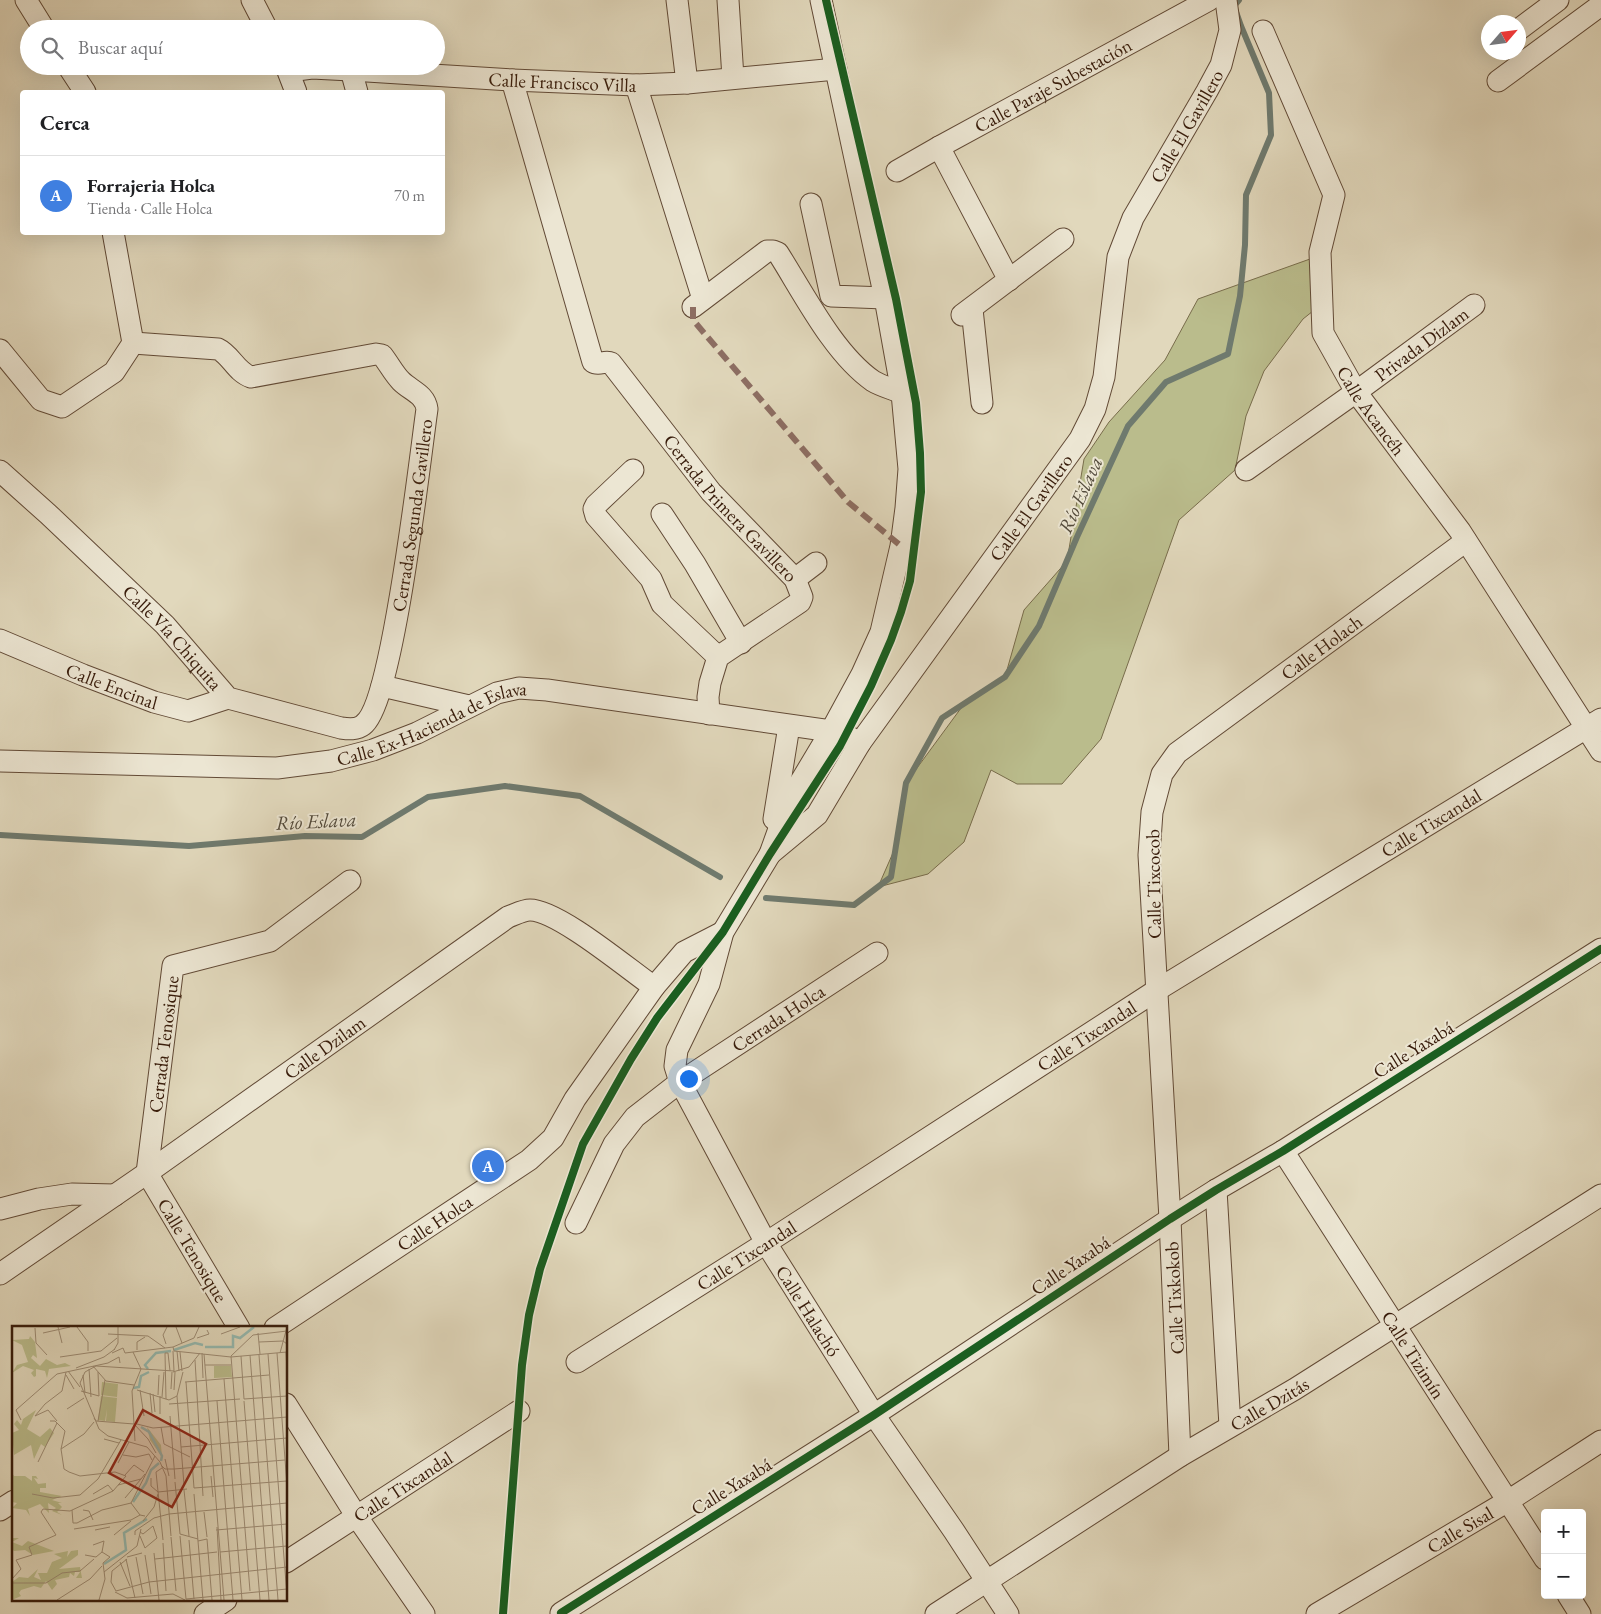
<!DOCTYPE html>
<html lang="es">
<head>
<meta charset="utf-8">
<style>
  :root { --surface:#fff; --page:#f6f6f6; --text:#202124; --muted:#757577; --line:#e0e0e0; --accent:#db2777 }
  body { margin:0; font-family:"EB Garamond",serif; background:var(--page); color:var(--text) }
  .controls { position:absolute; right:15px; bottom:15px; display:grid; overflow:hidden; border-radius:5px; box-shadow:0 5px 20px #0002 }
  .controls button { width:45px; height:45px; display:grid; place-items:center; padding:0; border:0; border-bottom:1px solid var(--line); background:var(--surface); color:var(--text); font:25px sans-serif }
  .compass { position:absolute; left:1481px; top:15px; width:45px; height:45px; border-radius:50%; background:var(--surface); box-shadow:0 5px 20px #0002; rotate:62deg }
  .you { position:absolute; left:688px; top:1078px; width:18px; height:18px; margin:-12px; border:4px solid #fff; border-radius:50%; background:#1a73e8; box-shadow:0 0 0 8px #1a73e833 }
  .badge { display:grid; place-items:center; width:32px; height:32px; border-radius:50%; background:var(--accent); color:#fff; font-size:16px; font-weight:700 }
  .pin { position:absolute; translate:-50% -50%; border:2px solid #fff; box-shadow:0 1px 5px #0006 }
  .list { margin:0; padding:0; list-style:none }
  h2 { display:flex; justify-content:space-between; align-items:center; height:65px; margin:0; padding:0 20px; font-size:21px }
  h2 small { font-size:16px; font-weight:400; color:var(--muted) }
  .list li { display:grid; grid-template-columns:32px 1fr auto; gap:15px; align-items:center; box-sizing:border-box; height:80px; padding:0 20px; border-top:1px solid var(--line) }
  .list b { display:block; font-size:19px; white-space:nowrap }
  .list p { margin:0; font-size:16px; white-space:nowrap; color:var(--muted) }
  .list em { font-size:16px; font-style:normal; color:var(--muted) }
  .icon { flex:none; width:28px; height:28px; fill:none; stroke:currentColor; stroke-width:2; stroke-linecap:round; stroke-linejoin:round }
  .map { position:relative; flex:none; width:1601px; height:1614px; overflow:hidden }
  .search { position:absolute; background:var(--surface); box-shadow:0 5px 20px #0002; left:20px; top:20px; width:425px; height:55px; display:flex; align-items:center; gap:12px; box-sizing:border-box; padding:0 18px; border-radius:28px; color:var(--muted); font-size:19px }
  .panel { position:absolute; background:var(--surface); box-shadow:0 5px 20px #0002; left:20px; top:90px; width:425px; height:145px; border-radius:5px }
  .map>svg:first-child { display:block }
  .green { fill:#babc8c; stroke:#786c4b }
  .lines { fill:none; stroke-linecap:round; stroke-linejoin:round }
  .stream { stroke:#6f7a6e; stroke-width:6 }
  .street-casing { stroke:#624a36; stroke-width:23 }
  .street { stroke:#ece6d3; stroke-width:21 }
  .quiet { stroke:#8d6e63; stroke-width:6; stroke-dasharray:12 6; stroke-linecap:butt }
  .cycleway-casing { stroke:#ece6d3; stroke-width:11 }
  .cycleway { stroke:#1b5e20; stroke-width:8 }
  .labels { text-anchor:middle; stroke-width:4; stroke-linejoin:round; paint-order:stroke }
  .street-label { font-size:19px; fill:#371b0a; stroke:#ece6d3 }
  .water-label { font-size:20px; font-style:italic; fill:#534b3c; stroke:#ece6d3 }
  .inset-river { fill:none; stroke:#94bab1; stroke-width:2.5 }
  .inset-road { fill:none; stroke:#9d8c75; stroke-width:1 }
  .view { fill:#8f2418; fill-opacity:0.15; stroke:#8f2418; stroke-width:2.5 }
  .inset-edge { fill:none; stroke:#371b0a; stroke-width:2.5 }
</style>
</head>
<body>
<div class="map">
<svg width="1601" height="1614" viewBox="0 0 1601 1614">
  <rect width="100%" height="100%" fill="#e1d8bc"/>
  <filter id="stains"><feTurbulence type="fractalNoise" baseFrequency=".004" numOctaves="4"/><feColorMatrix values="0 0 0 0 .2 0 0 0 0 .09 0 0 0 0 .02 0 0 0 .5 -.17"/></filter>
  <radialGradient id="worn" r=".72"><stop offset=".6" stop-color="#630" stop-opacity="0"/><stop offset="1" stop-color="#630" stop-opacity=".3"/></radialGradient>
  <path class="green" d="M1310,259L1318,307L1303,319L1264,371L1246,416L1235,470L1179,520L1101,739L1062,784H1017L991,770L964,842L928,874L878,887L896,846L906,783L964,704L1005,677L1024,610L1067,561L1084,459L1109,422L1165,360L1198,299Z"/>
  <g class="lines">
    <g class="stream">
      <path d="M0,835L189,846L305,836L362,837L428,797L505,786L580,796L720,877"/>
      <path d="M766,898L854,905L891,877L906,783L942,718L1005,677L1039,626L1077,537L1128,426L1166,382L1228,354L1240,296L1245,245L1246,195L1271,135L1269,93L1241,26L1234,6L1239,0"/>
    </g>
    <g class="street-casing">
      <g id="street">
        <path d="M26,0L44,29"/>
        <path d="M252,0L267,29"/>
        <path d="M677,0L687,83"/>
        <path d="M728,0L733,78"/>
        <path id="s1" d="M821,0L885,298L902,393L909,469L906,508L901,546L881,632L862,674L831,731L789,801L770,854L723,932L709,984L677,1050L675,1066L680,1082L766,1243L874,1415L954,1531L1008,1614"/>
        <path d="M1518,30L1558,0"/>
        <path id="s2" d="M1263,31L1334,195L1320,252L1323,333L1356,392L1460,531L1601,751"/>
        <path d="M68,66L85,92"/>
        <path d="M286,66L296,92"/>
        <path d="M351,70L357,92"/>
        <path id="s3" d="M289,71L312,68L351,70L512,80L636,85L687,83L836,69"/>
        <path id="s4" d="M512,80L593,362C599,366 605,360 611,363L711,492L795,579L802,597L800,602L718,657L710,683L708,697L709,714"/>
        <path d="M1498,81L1601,5"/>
        <path d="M636,85L703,299"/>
        <path d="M939,147L1009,280"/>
        <path id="s5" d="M897,171L939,147L1209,0"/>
        <path d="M811,204L831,296L885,298"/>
        <path d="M693,307L767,251H773L778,253C804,294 834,354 873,381C881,386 893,389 902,393"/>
        <path d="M972,309L982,403"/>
        <path d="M962,315L1063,239"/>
        <path d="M0,350L41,400L62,407L114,372L133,343L113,232"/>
        <path d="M633,470L596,505L594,509L596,516L651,579L662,604L718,657"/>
        <path id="s6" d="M1246,470L1356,392L1474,305"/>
        <path id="s7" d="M0,471L48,514L165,625L228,698L341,728C348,729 357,730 363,725C393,704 420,457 427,409C425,394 411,391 401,381C394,374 389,364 382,355L376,354L251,377C236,372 231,355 218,349L133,343"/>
        <path d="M662,514L695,564L741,643"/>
        <path d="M795,579L816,563"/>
        <path id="s8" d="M0,640L83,675L154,702L188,711L228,698"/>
        <path d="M382,686L469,706"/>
        <path id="s9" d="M0,761L277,768L331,761L373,750L417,733L497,693L519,688L547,690L831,731L846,735L860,743"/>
        <path d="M774,819L789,726"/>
        <path id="s10" d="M770,854L817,815L860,743L1080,439L1095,409L1104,377L1118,257L1133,218L1207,91L1221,65L1230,30L1226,0"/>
        <path id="s11" d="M1283,1151L1545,1559"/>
        <path d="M1216,1190L1230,1426"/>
        <path d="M0,1209L39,1199L72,1194L115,1195"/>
        <path id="s12" d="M576,1223L614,1144L635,1117L680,1082L877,953"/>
        <path id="s13" d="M0,1274L147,1173L508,917C514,915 523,910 530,910C558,910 628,969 654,987"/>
        <path id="s14" d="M239,1328L147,1173L173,966L270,941L350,881"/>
        <path id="s15" d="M275,1328L529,1160L553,1138L575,1099L654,987L684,952L723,932"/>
        <path id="s16" d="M577,1362L766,1243L1157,990L1601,719"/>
        <path d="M286,1404L357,1517L424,1614"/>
        <path id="s17" d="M1180,1456L1170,1219L1149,855L1152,812L1162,774L1177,753L1466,541"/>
        <path d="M0,1510L14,1501"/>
        <path id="s18" d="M286,1562L519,1411"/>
        <path d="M1568,1595L1580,1614"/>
        <path d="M561,1613L874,1415L1170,1219L1216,1190L1283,1151L1601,949"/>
        <path d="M205,1614L226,1600"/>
        <path id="s19" d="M936,1614L1180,1456L1295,1389L1601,1195"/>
        <path id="s20" d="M1317,1614L1508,1501L1601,1441"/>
      </g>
    </g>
    <use href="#street" class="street"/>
    <path class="quiet" d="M693,307V320L848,502L901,546"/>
    <g class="cycleway-casing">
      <g id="cycleway">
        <path d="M561,1613L874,1415L1170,1219L1216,1190L1283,1151L1601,949"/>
        <path d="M503,1614L522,1365L529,1315L540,1269L583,1144L631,1059L657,1018L723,932L770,854L840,746L871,686L891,640L901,612L910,581L921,492L920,453L916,403L896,299L826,0"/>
      </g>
    </g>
    <use href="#cycleway" class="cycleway"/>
  </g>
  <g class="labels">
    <g class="street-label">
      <text dy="7" stroke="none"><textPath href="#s3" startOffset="274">Calle Francisco Villa</textPath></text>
      <text dy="7" stroke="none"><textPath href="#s5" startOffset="178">Calle Paraje Subestación</textPath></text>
      <text dy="7" stroke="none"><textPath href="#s10" startOffset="856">Calle El Gavillero</textPath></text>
      <text dy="7" stroke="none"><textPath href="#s6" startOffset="216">Privada Dizlam</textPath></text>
      <text dy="7" stroke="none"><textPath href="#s2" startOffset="410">Calle Acancéh</textPath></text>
      <text dy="7" stroke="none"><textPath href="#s10" startOffset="436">Calle El Gavillero</textPath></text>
      <text dy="7" stroke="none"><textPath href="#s4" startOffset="500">Cerrada Primera Gavillero</textPath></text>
      <text dy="7" stroke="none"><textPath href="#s7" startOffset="679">Cerrada Segunda Gavillero</textPath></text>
      <text dy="7" stroke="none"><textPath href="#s7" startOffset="240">Calle Vía Chiquita</textPath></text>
      <text dy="7" stroke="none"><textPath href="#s17" startOffset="889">Calle Holach</textPath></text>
      <text dy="7" stroke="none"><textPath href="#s8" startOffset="121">Calle Encinal</textPath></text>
      <text dy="7" stroke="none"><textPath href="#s9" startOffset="440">Calle Ex-Hacienda de Eslava</textPath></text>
      <text dy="7" stroke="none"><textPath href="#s16" startOffset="1010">Calle Tixcandal</textPath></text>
      <text transform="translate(1153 884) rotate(-91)" y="7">Calle Tixcocob</text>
      <text dy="7" stroke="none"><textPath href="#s12" startOffset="296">Cerrada Holca</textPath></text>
      <text dy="7" stroke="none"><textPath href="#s16" startOffset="605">Calle Tixcandal</textPath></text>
      <text dy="7" stroke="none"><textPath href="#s14" startOffset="310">Cerrada Tenosique</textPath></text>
      <text dy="7" stroke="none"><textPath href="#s13" startOffset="396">Calle Dzilam</textPath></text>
      <text transform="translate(1413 1049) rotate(-32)" y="7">Calle Yaxabá</text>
      <text dy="7" stroke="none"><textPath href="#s15" startOffset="191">Calle Holca</textPath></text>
      <text transform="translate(193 1250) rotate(59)" y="7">Calle Tenosique</text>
      <text dy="7" stroke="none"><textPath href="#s16" startOffset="200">Calle Tixcandal</textPath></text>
      <text transform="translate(1070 1265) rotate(-34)" y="7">Calle Yaxabá</text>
      <text transform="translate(1174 1298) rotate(-93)" y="7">Calle Tixkokob</text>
      <text dy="7" stroke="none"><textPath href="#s1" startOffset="1406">Calle Halachó</textPath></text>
      <text dy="7" stroke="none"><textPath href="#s11" startOffset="242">Calle Tizimín</textPath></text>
      <text dy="7" stroke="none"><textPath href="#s19" startOffset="394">Calle Dzitás</textPath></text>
      <text transform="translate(731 1486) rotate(-32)" y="7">Calle Yaxabá</text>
      <text dy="7" stroke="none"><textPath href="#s18" startOffset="139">Calle Tixcandal</textPath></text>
      <text dy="7" stroke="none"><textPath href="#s20" startOffset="166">Calle Sisal</textPath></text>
    </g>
    <g class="water-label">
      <text transform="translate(1080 495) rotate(-66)" y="7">Río Eslava</text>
      <text transform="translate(316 821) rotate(-3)" y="7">Río Eslava</text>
    </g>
  </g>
  <g transform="translate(12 1326)">
    <rect width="275" height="275" fill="#e1d8bc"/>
    <path d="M18,10L23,16L25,32L21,29L19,32L28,40L34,33L45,39L53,37L59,40L37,43L35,52L33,45L24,43V50L22,51L19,47L22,44L11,40L0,47L5,39L16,36L10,19L0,14L17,13ZM202,40H219L220,51L202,52ZM90,56L106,58L105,71L89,69ZM89,70L105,72L103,96L94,95L95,83L93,95L86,94ZM24,84L15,103L28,111L38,102L42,107L33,121L29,118L22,133L19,119L2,129L0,107L7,104L2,98L5,94L9,99L11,93ZM135,101L149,119L150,131L138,114ZM0,147L2,150H13L20,155V150H24L26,153L22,152L26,158L34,157V162H28V166L50,170L40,174L50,177H46L50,181L45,186L50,189L40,185L44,182L36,177L37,187L28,178L16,183L18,190L14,184L0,182L5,177L0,176ZM0,212H7L0,216L10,220L16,215L42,225L21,229L13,224L2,225L0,223ZM66,224V229L47,243L68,241L70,252H64L68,246H63L62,250L58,247L57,251L43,254L45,258L40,264L34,255L29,262L22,260L9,264L7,267L9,270L0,274V256L7,251L16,252L26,243L22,251L29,254L26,247H35L40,236L50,232L42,228L56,225L55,231L59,225Z" fill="#babc8c"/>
    <path class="inset-river" d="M193,21H221V10L228,12L242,1M162,24L183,17L191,19M136,43L133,39L144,27L159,25M121,62L127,61L129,50L137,46M129,101L137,106L150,130L149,135M121,176L134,157L139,144L147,137M92,238L114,224L112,207L135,193"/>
    <path class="inset-road" d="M46,1L50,17M65,1L76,16V25M164,1L170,17M23,2L24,17L35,29M31,7L58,1M246,7L248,28M96,8L136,10L153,22M209,8L228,1M185,12L197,8L195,4M247,16L271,15L275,18M154,18L151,9L155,1M161,21L162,25L219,31L275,26M102,24L106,17V1M125,24V16L133,11M165,25L167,45M121,26L129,43L120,65L122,98L136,113L144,127M168,26L170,45M274,26L275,45M100,27L111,22L113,27L161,21L182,12L187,1M156,27L158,45M190,27L191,52M265,27L275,160M268,27L275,1M192,28L212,274M256,28L275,270M238,29L257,274M247,29L266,274M229,30L232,73L275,70M48,31L89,25L105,12M183,34L191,170M193,39H219M81,40L94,55L122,59M64,42L92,31L103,23M77,43L79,71M56,45L68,61M86,46L87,70M161,46L177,41L188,27M171,46L165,70L172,159M45,48L96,37L107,31L108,37M54,49L62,63M71,49L73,67M212,53L230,274M173,56L257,49M174,56L182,162L275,155M159,63L160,46M125,64L157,74L165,70M128,64L132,90M162,64L163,46M69,65L87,70M138,67L140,87M141,68L143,86M146,69L147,49M148,70V88M150,71L152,46M154,73L153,27H156M205,75L221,274M232,75L248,274M157,78L228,73M55,83L72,72M158,90L163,153M82,92L84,95L122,98M9,94L4,84L45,48M38,95H43L53,105L49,123L52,143L57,146L68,150L103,146L114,150L101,165L96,159L81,168M45,95L36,84L23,90L33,78L50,65L54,46M86,95L93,54M125,98L141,102L275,91M122,99L123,115M149,101L152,118L178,131M92,113L107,117M169,121L275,112M49,123L72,108L82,96M111,129L124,131L137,128L140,134M153,133L157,150M26,136L45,97M106,137L117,116M149,139L153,143H162L273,134M150,142L144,146L151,214M113,149L122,139L132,146M199,150L201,171M139,152V160L146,166L175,163M163,156L168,208L186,213M106,159L129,153L133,148M172,164L177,210M20,168L41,172L68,169L86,153L109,114M182,168L191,274M113,172L129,153M60,184L61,197H65L90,184L119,177M71,184L77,185L81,194M192,186L195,211M133,190L128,189L119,177L143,130M131,195L142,181L146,168M205,201L209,274M62,203L119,194L128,189M83,204L98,201M204,204L275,198M102,209L119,195M123,209V205L142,192L157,188L275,177M128,210L133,222L145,212L141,200L131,208L128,206M159,210L154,150L148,136L135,121L96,110L87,103L68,57L73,46L84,40L162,45L161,25M168,210L174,273M159,211L164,265M177,214L182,273M186,215L195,213L200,274M151,217L154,265M81,219L92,215L90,226L98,231L91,237L93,253L87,274M208,226L275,220M142,227L147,274M73,229L84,231L90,226M133,229L139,268M115,231L130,227M124,231L131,268M114,233L123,272M115,233L100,245L99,256L104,265L137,256L275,241M143,233L205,226M108,236L118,260M92,246L125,220L129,203M0,253L9,243L4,234L20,229L17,221L44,209L29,186L31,183L58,185L101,165M0,257H34L50,247L68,245L82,233M238,265L219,30L241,9L275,5M103,266L115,272L161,268L173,274M174,273L275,263M45,274L78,253L90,240"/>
    <path class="view" d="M131,84L194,118L160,181L97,147Z"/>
    <rect width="275" height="275" class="inset-edge"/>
  </g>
  <rect width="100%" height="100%" filter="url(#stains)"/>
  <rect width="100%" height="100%" fill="url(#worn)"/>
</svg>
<div class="controls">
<button>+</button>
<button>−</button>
</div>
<svg class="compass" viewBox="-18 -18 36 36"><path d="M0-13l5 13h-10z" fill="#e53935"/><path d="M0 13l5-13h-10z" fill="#757577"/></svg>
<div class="you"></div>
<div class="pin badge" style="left:488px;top:1166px;background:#3f7fe0">A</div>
<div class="search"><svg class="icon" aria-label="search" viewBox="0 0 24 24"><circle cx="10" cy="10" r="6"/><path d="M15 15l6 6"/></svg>Buscar aquí</div>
<section class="panel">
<h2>Cerca<small></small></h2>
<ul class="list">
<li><span class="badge" style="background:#3f7fe0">A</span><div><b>Forrajeria Holca</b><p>Tienda · Calle Holca</p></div><em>70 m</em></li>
</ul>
</section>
</div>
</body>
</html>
